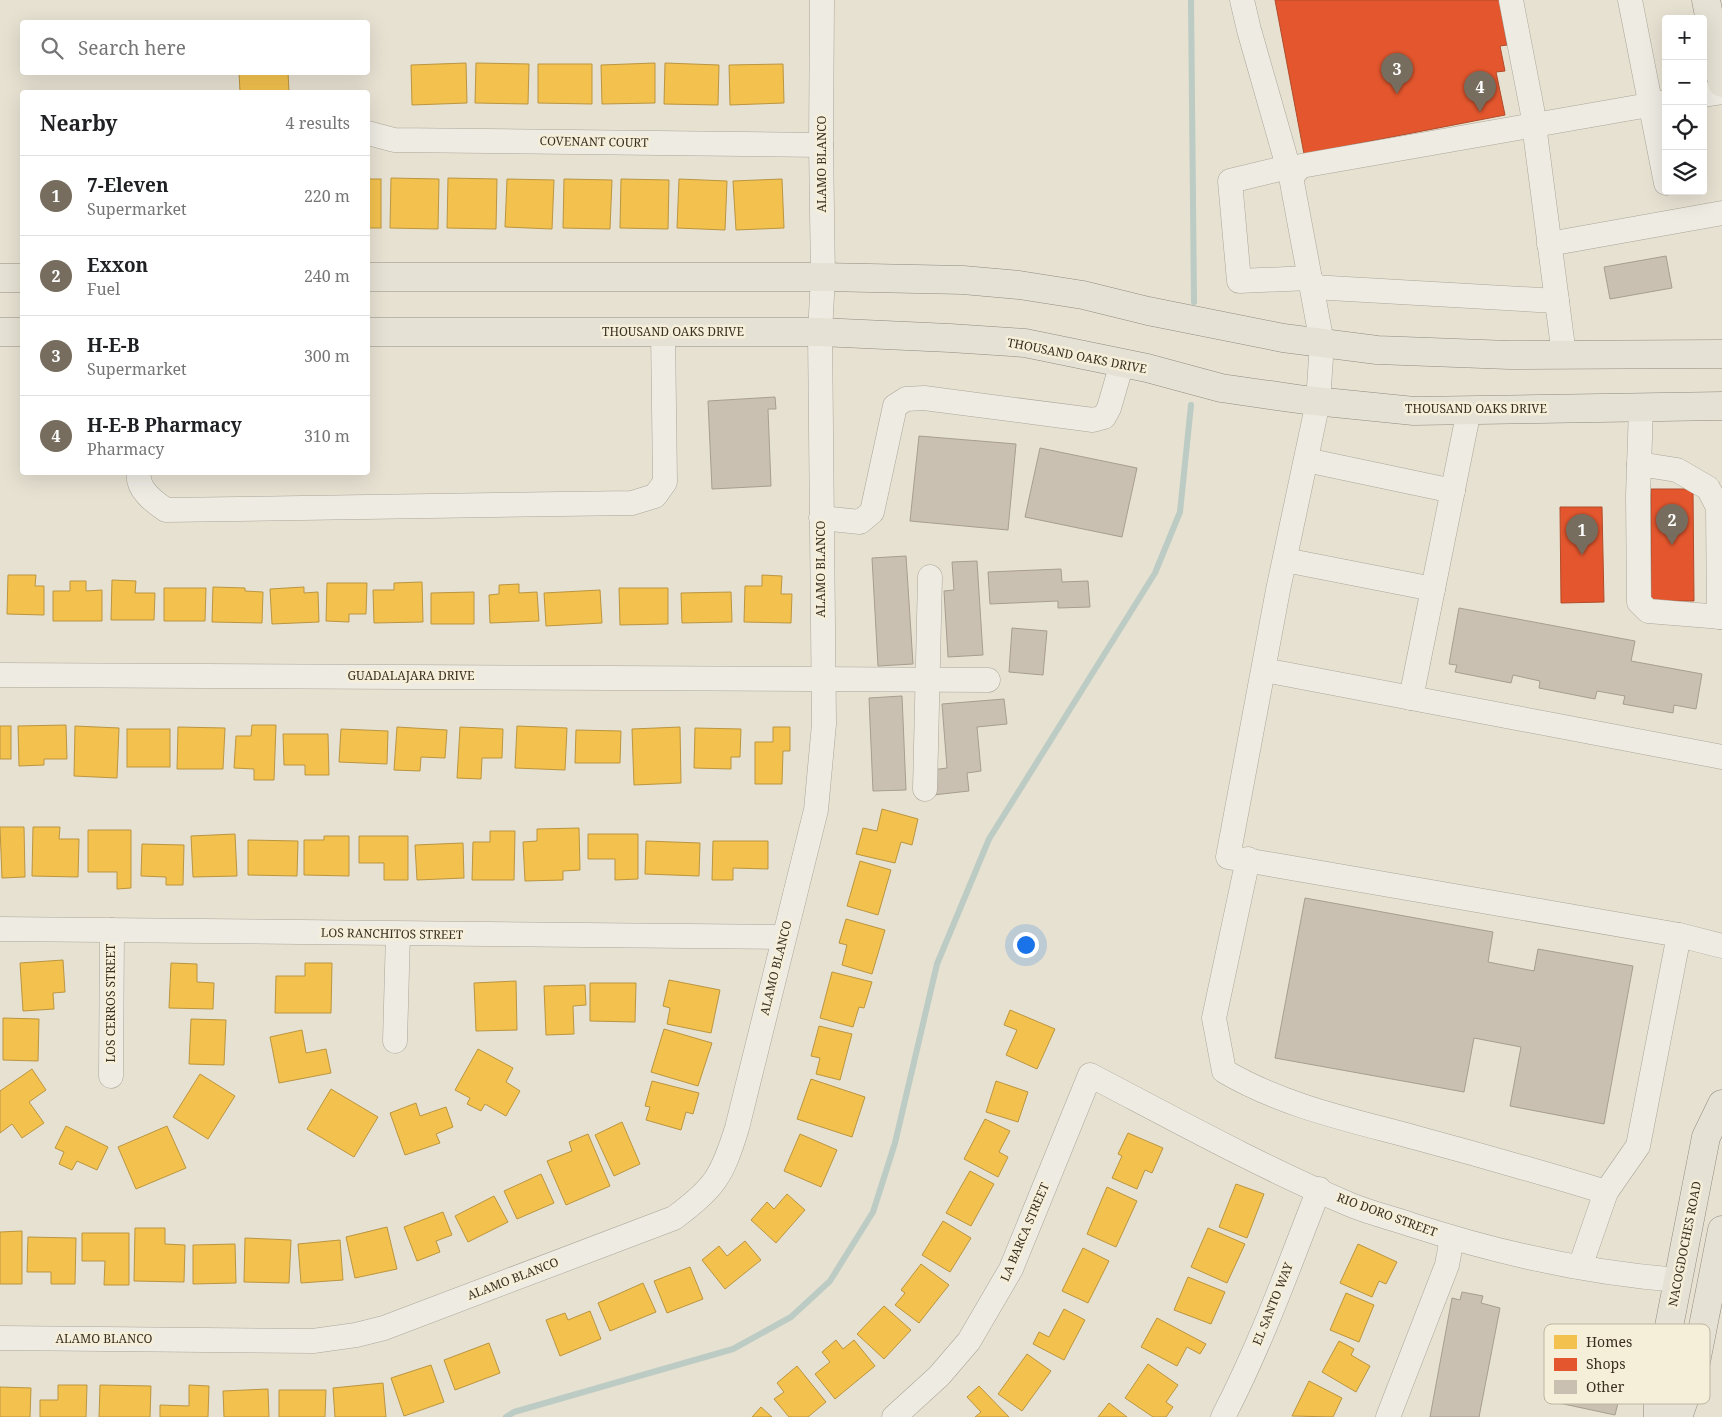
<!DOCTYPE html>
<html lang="en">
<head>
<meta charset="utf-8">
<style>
  :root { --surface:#fff; --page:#f2f2f2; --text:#202124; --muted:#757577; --line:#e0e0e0; --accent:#776d5f }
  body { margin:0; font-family:"Noto Serif",serif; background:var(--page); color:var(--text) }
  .controls { position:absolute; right:15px; top:15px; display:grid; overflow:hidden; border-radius:5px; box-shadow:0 5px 20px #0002 }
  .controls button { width:45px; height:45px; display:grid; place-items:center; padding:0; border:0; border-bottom:1px solid var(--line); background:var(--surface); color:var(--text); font:25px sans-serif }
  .you { position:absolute; left:1025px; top:944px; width:18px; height:18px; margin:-12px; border:4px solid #fff; border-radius:50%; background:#1a73e8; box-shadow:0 0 0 8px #1a73e833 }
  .badge { display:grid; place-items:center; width:32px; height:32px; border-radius:50%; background:var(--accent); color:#fff; font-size:16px; font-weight:700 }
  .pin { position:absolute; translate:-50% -41px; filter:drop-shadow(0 1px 2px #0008) }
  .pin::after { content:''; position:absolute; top:26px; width:18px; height:15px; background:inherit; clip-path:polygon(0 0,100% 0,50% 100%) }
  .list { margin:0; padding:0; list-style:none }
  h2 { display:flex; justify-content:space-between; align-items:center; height:65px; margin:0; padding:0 20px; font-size:21px }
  h2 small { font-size:16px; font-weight:400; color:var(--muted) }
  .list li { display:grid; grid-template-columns:32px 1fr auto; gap:15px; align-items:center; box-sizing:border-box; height:80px; padding:0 20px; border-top:1px solid var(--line) }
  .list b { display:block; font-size:19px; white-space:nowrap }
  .list p { margin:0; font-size:16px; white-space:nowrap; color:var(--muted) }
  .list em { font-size:16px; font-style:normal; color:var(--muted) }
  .icon { flex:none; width:28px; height:28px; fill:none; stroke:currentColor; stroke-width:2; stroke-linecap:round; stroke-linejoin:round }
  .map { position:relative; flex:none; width:1722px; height:1417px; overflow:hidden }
  .search { position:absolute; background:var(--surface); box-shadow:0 5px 20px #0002; left:20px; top:20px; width:350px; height:55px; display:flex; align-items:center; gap:12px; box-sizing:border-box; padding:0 18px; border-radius:5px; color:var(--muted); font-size:19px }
  .panel { position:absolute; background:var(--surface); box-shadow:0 5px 20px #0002; left:20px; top:90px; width:350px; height:385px; border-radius:5px }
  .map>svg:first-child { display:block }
  .homes { fill:#f2c14e; stroke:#bb9540 }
  .shops { fill:#e4572e; stroke:#b14b2a }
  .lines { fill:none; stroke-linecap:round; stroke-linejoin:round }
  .stream { stroke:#bccbc3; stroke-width:6 }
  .building { fill:#cac0b2; stroke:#a79d90 }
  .minor-casing { stroke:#aca699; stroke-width:25 }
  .major-casing { stroke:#918b80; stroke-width:29 }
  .minor { stroke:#eeebe3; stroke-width:24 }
  .major { stroke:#e5e1d4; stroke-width:28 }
  .labels { text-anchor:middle; stroke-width:5; stroke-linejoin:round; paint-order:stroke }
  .street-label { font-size:12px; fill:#3b2f21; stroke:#f5efd9 }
  .key { fill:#f5efd9; stroke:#bdb5a2; stroke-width:1 }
  .key-label { font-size:14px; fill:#3b2f21 }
</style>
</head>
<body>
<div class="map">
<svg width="1722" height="1417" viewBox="0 0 1722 1417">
  <rect width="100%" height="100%" fill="#e6e1d1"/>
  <g class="homes">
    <path d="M466,63L467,103L412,105L411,65Z"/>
    <path d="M476,63L529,64L528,104L475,103Z"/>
    <path d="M655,63V103L602,104L601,65Z"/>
    <path d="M665,63L719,65L718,105L664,104Z"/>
    <path d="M538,64H592V104L538,103Z"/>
    <path d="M783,64L784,103L730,105L729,65Z"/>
    <path d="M239,72H288L289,92H240Z"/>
    <path d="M391,178L439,179L438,229L390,228Z"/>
    <path d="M448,178L497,179L496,229L447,228Z"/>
    <rect x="368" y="179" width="13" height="49"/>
    <path d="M507,179L554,180L552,229L505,227Z"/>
    <path d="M564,179L612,180L610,229L563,228Z"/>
    <path d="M621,179L669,180L668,229L620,228Z"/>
    <path d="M679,179L727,181L725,230L677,228Z"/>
    <path d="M782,179L784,228L736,230L733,181Z"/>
    <path d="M8,575H36L35,586H44V615L7,614Z"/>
    <path d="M762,575L782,576L781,594H792L791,623L744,622L745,586H762Z"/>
    <path d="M112,580L136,581L135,593H155L154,620H111Z"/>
    <path d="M70,581H86V591L102,590V621H53V591H70Z"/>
    <path d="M422,582L423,622L374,623L373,590H394V583Z"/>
    <path d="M327,583H367L366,614H349V622L326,621Z"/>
    <path d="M519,584V593L537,592L539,621L490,623L489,595L499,594V585Z"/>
    <path d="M213,587L245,588V591L263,592L262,623L212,622Z"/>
    <path d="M304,587V593L318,592L319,622L272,624L270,589Z"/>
    <path d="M164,588H206L205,621H164Z"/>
    <path d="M619,588H668V624L620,625Z"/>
    <path d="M600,590L602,623L546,626L544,593Z"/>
    <path d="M474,592V624H431V593Z"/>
    <path d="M731,592L732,622L682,623L681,593Z"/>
    <path d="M66,725L67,759H44V765L19,766L18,726Z"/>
    <path d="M252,725H276L274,780H254V769L234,768L236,736H251Z"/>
    <rect x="0" y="726" width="11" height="33"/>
    <path d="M75,726L119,728L117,778L74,776Z"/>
    <path d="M517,726L567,728L565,770L515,768Z"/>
    <path d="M178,727L225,728L223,769H177Z"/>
    <path d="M397,727L447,730L445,758L421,757L420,771L394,770Z"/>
    <path d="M460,727L503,729L502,758H482L481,779L457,778Z"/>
    <path d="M680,727L681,783L634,785L632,729Z"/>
    <path d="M773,727H790V751H783L782,784H755V742H773Z"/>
    <path d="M695,728L741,729L740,757H731V769L694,768Z"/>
    <rect x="127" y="729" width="43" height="38"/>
    <path d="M341,729L388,731L387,764L339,762Z"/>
    <path d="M576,730L621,731L620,763H575Z"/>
    <path d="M283,734H328L329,775H305V765H284Z"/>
    <path d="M882,809L918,819L912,845L901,842L895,863L856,854L863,828L877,831Z"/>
    <path d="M0,827H24L25,877L2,878Z"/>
    <path d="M33,827H60L59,839H79L78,877L32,876Z"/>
    <path d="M579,828L580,870L563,871V880L525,881L523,842L537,841V829Z"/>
    <path d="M88,830H131V888L117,889V872H88Z"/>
    <path d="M490,831H515L514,880H472L473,842H490Z"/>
    <path d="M235,834L237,876L193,877L191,836Z"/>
    <path d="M588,834H638V879L615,880V859H588Z"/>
    <path d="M324,836H349V876L304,875V840H324Z"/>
    <path d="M359,836H408V880H384V863H359Z"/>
    <path d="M248,840L298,841L297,876L248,875Z"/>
    <path d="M646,841L700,843L699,876L645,874Z"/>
    <path d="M713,841H768V869L733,868V880H712Z"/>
    <path d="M463,843L464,878L417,880L415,845Z"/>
    <path d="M142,844L184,845L183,885H166V877L141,876Z"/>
    <path d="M860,861L891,870L878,915L847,906Z"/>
    <path d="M846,919L885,930L872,974L842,965L847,945L839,943Z"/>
    <path d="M63,960L65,992L53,993L54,1009L23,1011L20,963Z"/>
    <path d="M171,963L197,964V982L214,983L213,1009L169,1008Z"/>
    <path d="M305,963H332L331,1013H275L276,976H305Z"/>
    <path d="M832,972L872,982L864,1008L859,1007L853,1027L820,1018Z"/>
    <path d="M669,980L720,990L711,1033L667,1024L670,1008L663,1006Z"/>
    <path d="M516,981L517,1030L476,1031L474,983Z"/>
    <path d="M590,983H636L635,1022L590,1021Z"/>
    <path d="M585,985L586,1005L573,1006L574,1034L546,1035L544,986Z"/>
    <path d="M1010,1010L1055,1029L1037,1069L1006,1055L1017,1030L1004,1025Z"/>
    <path d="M3,1018L39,1019L38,1061L3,1060Z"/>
    <path d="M191,1019L226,1020L224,1065L189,1064Z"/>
    <path d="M819,1026L852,1034L840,1080L816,1074L820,1058L811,1056Z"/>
    <path d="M664,1029L712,1043L698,1086L651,1072Z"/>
    <path d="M302,1030L306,1053L326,1049L331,1073L279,1083L270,1037Z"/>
    <path d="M478,1049L513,1068L506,1082L520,1091L506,1116L485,1104L481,1111L467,1104L470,1098L455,1090Z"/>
    <path d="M32,1069L46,1090L29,1102L44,1123L22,1138L12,1124L0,1133V1091Z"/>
    <path d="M200,1074L235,1096L208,1139L173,1117Z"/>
    <path d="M811,1079L865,1097L852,1137L797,1119Z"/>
    <path d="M652,1081L699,1093L693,1114L686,1112L681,1130L646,1120L650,1107L645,1106Z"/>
    <path d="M996,1081L1028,1092L1018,1122L986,1112Z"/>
    <path d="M331,1089L378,1117L354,1157L307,1129Z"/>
    <path d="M416,1103L420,1116L446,1107L453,1127L436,1134L440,1143L405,1155L390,1113Z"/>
    <path d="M985,1119L1010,1131L999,1152L1008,1157L998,1177L964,1159Z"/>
    <path d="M622,1122L640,1164L614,1176L595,1135Z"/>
    <path d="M66,1126L108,1147L97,1170L77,1161L72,1170L59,1164L64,1152L55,1148Z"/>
    <path d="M167,1126L186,1168L136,1189L118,1147Z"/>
    <path d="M1128,1133L1163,1148L1152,1173L1145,1170L1137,1189L1112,1178L1122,1156L1118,1154Z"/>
    <path d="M588,1134L610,1186L566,1205L547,1161L572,1151L569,1142Z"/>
    <path d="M800,1134L837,1150L821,1187L784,1171Z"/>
    <path d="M970,1171L994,1184L971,1226L946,1213Z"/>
    <path d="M541,1174L554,1203L517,1219L504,1191Z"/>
    <path d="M1236,1184L1264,1194L1247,1238L1219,1227Z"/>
    <path d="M1107,1187L1137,1201L1116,1247L1087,1234Z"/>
    <path d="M787,1194L805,1210L776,1243L751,1220L767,1202L774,1209Z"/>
    <path d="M494,1196L508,1222L468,1242L455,1216Z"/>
    <path d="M443,1212L452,1235L436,1241L440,1252L417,1261L404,1227Z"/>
    <path d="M943,1221L971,1238L950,1272L922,1255Z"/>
    <path d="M387,1227L397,1269L355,1278L346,1237Z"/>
    <path d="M135,1228H165V1244L185,1245L184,1282L134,1281Z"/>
    <path d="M1208,1228L1245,1244L1227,1283L1191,1267Z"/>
    <path d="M22,1231V1284H0V1232Z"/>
    <path d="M82,1233H129V1285H104L105,1261H82Z"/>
    <path d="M28,1237L76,1238L75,1284H51V1272H27Z"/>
    <path d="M245,1238L291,1240L289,1283L244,1282Z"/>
    <path d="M340,1240L343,1280L301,1283L298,1244Z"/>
    <path d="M745,1241L761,1260L725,1289L702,1260L719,1246L727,1256Z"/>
    <path d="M235,1244L236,1283L193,1284V1245Z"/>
    <path d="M1358,1244L1397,1262L1386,1284L1379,1281L1372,1297L1340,1283Z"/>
    <path d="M1083,1248L1109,1261L1088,1303L1062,1291Z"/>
    <path d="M921,1264L949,1285L919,1323L895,1305L905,1293L901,1290Z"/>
    <path d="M690,1267L703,1299L667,1313L654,1281Z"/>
    <path d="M1188,1277L1225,1292L1211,1324L1174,1310Z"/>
    <path d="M643,1283L656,1312L610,1331L598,1303Z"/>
    <path d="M1346,1293L1374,1305L1359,1342L1330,1330Z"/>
    <path d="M884,1306L911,1330L884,1359L857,1334Z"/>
    <path d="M1064,1309L1085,1320L1064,1360L1033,1344L1039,1332L1049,1337Z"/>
    <path d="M590,1311L601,1339L560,1356L546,1320L565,1313L568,1320Z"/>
    <path d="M1157,1318L1206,1344L1200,1354L1187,1347L1177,1366L1141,1347Z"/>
    <path d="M836,1340L843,1349L854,1340L875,1366L835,1399L815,1374L830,1362L822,1352Z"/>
    <path d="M1339,1341L1354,1349L1351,1355L1370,1366L1356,1392L1322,1372Z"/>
    <path d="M489,1343L500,1373L455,1390L444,1360Z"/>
    <path d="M1027,1354L1051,1371L1022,1411L998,1394Z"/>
    <path d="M1148,1364L1178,1385L1166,1402L1173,1407L1166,1417H1153L1125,1398Z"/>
    <path d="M431,1365L444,1402L404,1416L391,1378Z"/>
    <path d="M797,1366L826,1402L808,1417H789L774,1399L784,1392L777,1383Z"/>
    <path d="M1309,1381L1342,1398L1333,1417L1292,1416Z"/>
    <path d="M383,1383L386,1417H335L333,1388Z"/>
    <path d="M58,1385H87L86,1417H40V1400H58Z"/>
    <path d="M100,1385L151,1386L150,1417H99Z"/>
    <path d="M189,1385L209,1386L208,1417H160V1405L189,1406Z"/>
    <path d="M979,1386L1009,1417H975L981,1412L967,1397Z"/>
    <path d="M0,1387L31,1388L30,1417H0Z"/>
    <path d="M268,1389L269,1417H224L223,1391Z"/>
    <path d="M279,1390H326L325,1417H279Z"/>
    <path d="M1109,1403L1127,1417H1098Z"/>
    <path d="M761,1407L772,1417H752Z"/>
  </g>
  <g class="shops">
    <path d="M1275,0H1499L1507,45L1500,46L1505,71L1496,72L1505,115L1304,154Z"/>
    <path d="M1651,489H1693L1694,601H1651Z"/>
    <path d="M1560,507H1602L1604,602L1561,603Z"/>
  </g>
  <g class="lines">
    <g class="stream">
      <path d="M1191,0L1194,302"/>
      <path d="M506,1417L514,1412L733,1349L791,1317L830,1281L873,1212L895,1143L937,964L989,839L1155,573L1180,512L1191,405"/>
    </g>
  </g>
  <g class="building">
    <path d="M1666,256L1672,288L1610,299L1604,267Z"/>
    <path d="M775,397L776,409H768L771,486L712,489L708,401Z"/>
    <path d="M919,436L1016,444L1008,530L910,521Z"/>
    <path d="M1040,448L1137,468L1122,537L1025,517Z"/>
    <path d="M906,556L913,664L878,666L872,558Z"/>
    <path d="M977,561L983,655L948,657L944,591L954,590L952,562Z"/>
    <path d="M1061,569L1062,582L1088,581L1090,607L1058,608V601L990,604L988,572Z"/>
    <path d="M1459,608L1635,641L1631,661L1702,674L1696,709L1674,705L1673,713L1623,704L1625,696L1597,691L1595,699L1539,688L1540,681L1513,675L1511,683L1455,672L1457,665L1449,664Z"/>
    <path d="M1012,628L1047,631L1043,675L1009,672Z"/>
    <path d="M902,696L906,790L873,791L869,698Z"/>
    <path d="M1004,699L1007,724L977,727L981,771L967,773L969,791L933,795L931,770L947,768L942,704Z"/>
    <path d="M1305,898L1493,932L1488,962L1534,971L1538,949L1633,966L1604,1124L1510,1106L1521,1047L1474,1038L1464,1092L1275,1058Z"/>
    <path d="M1462,1292L1483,1296L1481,1303L1500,1308L1479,1417H1430L1452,1298L1460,1300Z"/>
    <path d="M1554,1359L1625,1375L1615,1415L1545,1400Z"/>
  </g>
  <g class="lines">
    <g class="minor-casing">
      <g id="minor">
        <path d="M1242,0L1249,30L1291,177"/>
        <path d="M1511,0L1532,109L1564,355"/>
        <path d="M1630,0L1666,183"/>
        <path d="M1703,95L1722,92"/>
        <path d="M1666,102L1301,166L1291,177L1322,343L1318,402L1278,590L1228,857L1679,935L1722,946"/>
        <path d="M368,133L394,140L821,145"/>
        <path d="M1288,167L1230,181L1239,281L1310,278"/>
        <path d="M1549,244L1722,213"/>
        <path d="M1312,287L1557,301"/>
        <path d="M1641,408L1638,496L1639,602L1648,611L1722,617"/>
        <path d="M1306,460L1453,491"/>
        <path d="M1639,464L1677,470L1708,488L1718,507L1719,617"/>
        <path d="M139,472C136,489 154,502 166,510L632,503L655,496L665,482L663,332"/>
        <path d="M821,518L860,522L872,512L895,406L906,399L924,398L1093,420L1104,417L1109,408L1122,363"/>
        <path d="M1285,560L1433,589"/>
        <path d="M1264,670L1722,757"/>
        <path d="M0,675L988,680"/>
        <path d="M1411,698L1469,410"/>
        <path d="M925,789L930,577"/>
        <path d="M1248,859L1214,1018L1224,1071C1283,1106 1351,1120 1417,1138C1480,1155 1543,1173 1606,1192"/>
        <path d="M0,929L783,937"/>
        <path d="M395,1041L398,934"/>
        <path d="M111,1076L112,930"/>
        <path d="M1580,1267L1606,1192L1638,1146L1679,935"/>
        <path d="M0,1338L313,1341L356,1335L384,1328L674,1218C715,1188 722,1176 737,1128L816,810L824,724L820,332L823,277L821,145L822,0"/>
        <path d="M894,1417L939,1376L969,1341L1011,1269L1090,1075C1176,1120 1261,1167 1351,1205C1370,1213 1392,1218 1412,1225C1498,1253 1587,1273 1678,1280"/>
        <path d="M1223,1417C1261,1344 1289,1266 1319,1189"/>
        <path d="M1388,1417L1447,1265L1452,1238"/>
      </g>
    </g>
    <g class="major-casing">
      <g id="major">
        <path d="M1706,0L1722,83"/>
        <path d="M368,277H823L963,280L1019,285L1083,295L1148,311L1283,338L1377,350L1509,355L1722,354"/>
        <path d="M0,278H22"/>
        <path d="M0,332H22"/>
        <path d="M368,332H820L950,338L1025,343L1147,368L1221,388L1305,400L1414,411L1722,406"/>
        <path d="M1658,1417L1657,1388L1706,1137L1722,1104"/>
        <path d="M1678,1417L1694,1372L1722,1230"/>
      </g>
    </g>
    <use href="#minor" class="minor"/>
    <use href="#major" class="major"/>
  </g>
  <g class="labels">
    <g class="street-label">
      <text transform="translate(594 142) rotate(1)" y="4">COVENANT COURT</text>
      <text transform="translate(822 164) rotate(-90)" y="4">ALAMO BLANCO</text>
      <text x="673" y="336">THOUSAND OAKS DRIVE</text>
      <text transform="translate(1077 356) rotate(11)" y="4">THOUSAND OAKS DRIVE</text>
      <text x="1476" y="413">THOUSAND OAKS DRIVE</text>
      <text transform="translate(821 569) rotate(-90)" y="4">ALAMO BLANCO</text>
      <text x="411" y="680">GUADALAJARA DRIVE</text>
      <text transform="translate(392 934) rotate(1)" y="4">LOS RANCHITOS STREET</text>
      <text transform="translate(776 968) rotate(-76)" y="4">ALAMO BLANCO</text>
      <text transform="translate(111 1003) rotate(-90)" y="4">LOS CERROS STREET</text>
      <text transform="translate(1387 1215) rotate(20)" y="4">RIO DORO STREET</text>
      <text transform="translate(1025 1232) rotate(-67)" y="4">LA BARCA STREET</text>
      <text transform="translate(1685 1244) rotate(-79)" y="4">NACOGDOCHES ROAD</text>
      <text transform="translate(513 1279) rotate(-21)" y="4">ALAMO BLANCO</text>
      <text transform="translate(1273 1304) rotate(-68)" y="4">EL SANTO WAY</text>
      <text x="104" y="1343">ALAMO BLANCO</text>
    </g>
  </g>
  <rect x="1544" y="1324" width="166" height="80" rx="8" class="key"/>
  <rect x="1554" y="1335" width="23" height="14" fill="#f2c14e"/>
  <rect x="1554" y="1358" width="23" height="13" fill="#e4572e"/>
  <rect x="1554" y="1380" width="23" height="14" fill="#cac0b2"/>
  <g class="key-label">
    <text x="1586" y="1347">Homes</text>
    <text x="1586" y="1369">Shops</text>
    <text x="1586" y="1392">Other</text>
  </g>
</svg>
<div class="controls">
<button>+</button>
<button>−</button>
<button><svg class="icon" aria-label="locate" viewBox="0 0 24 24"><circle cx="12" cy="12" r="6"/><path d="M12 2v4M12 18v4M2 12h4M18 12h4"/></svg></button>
<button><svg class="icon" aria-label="layers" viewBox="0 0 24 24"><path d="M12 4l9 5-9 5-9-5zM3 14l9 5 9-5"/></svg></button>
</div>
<div class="you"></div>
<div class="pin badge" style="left:1582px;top:555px">1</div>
<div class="pin badge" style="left:1672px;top:545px">2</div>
<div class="pin badge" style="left:1397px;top:94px">3</div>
<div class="pin badge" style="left:1480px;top:112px">4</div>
<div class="search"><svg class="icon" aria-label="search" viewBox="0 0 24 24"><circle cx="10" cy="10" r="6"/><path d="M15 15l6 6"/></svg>Search here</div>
<section class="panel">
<h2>Nearby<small>4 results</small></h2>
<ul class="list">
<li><span class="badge">1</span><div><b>7-Eleven</b><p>Supermarket</p></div><em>220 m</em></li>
<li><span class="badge">2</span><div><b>Exxon</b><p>Fuel</p></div><em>240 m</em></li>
<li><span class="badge">3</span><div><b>H-E-B</b><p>Supermarket</p></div><em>300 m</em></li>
<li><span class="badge">4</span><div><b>H-E-B Pharmacy</b><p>Pharmacy</p></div><em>310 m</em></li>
</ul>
</section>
</div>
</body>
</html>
